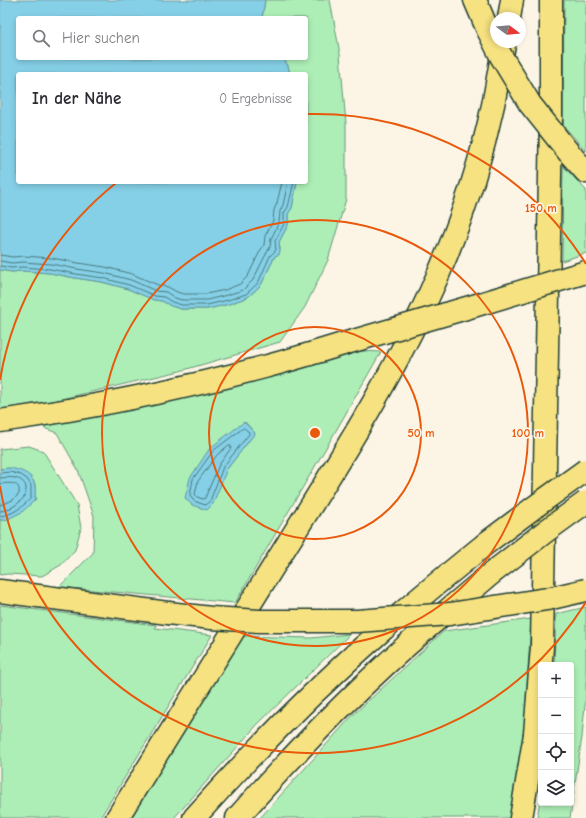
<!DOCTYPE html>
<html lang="de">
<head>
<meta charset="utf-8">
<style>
  :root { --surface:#fff; --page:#f7f7f7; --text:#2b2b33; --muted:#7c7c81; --line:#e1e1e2 }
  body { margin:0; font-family:"Comic Neue",sans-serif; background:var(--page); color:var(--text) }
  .controls { position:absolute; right:12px; bottom:12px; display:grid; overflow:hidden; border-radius:4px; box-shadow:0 2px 6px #0003 }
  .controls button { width:36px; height:36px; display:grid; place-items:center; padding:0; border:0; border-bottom:1px solid var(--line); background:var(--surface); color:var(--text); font:20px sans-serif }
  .compass { position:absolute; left:490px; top:12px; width:36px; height:36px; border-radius:50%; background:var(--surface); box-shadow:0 2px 6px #0003; rotate:106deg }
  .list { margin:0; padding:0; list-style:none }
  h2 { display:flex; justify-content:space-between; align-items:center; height:52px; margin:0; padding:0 16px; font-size:17px }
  h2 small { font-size:13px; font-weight:400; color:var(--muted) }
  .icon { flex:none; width:22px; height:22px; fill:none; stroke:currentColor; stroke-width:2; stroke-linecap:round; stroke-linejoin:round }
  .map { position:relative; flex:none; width:586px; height:818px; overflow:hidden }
  .search { position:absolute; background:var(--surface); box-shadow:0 2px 6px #0003; left:16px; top:16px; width:292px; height:44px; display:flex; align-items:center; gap:10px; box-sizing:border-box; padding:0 14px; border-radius:4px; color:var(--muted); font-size:15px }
  .panel { position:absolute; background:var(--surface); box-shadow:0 2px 6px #0003; left:16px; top:72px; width:292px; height:112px; border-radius:4px }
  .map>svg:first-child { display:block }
  .green { fill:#adeeb7; stroke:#669676; fill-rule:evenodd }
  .water { fill:#86d0e7; stroke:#5d959f }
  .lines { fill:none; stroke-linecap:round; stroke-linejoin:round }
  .shore { stroke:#48787c; stroke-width:1 }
  .highway-casing { stroke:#1f3d34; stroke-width:25 }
  .highway { stroke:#f7e281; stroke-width:22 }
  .highway-bridge-casing { stroke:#1f3d34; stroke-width:25; stroke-linecap:butt }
  .highway-bridge { stroke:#f7e281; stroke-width:22 }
  .ring { fill:none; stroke:#e8590c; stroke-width:2 }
  .centre { fill:#e8590c; stroke:#fcf5e5; stroke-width:2 }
  .ring-label { font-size:12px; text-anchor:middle; font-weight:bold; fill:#e8590c; stroke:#fcf5e5; stroke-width:3.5; stroke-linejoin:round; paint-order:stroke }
</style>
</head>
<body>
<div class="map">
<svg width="586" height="818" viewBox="0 0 586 818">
  <rect width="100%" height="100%" fill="#fcf5e5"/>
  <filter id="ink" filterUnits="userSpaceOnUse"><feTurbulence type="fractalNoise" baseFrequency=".025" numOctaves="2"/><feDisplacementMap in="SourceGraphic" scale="8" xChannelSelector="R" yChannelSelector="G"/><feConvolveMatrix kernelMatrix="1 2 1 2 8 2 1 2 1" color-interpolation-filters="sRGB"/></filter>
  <g filter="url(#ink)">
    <g class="green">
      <path d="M265,0H330L340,54L346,124V199L328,260L305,307L280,342L180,371L44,403L0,409V270L12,272L22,271L50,273L75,278L102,282L128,289L154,300L162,301L171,306L181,309H208L229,304L248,297L261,285L274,258L280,250L279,242L288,225V214L292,208L297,182H306V74H290L288,66L283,58H306V18H262Z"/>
      <path d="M564,0H586V151L563,125Z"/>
      <path d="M563,166L586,190V253L562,261Z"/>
      <path d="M360,351L381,352L334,434L235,603L59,587L93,553L94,516L78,470L57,433L44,428V423L175,395ZM245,422L255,433L227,469Z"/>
      <path d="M29,446L43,451L77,505L81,528L75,550L61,565L42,576L8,574L0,575V520H6L35,500V484L30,476L10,468L0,469V449Z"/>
      <path d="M0,605L156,625L155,628L212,635L100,818H0Z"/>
      <path d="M586,607V694L582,737L570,818H537L541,794V803H571V665H554L556,614Z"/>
      <path d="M531,619L524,733L515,806L512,818H260L353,715L444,631Z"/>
      <path d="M350,634L257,725L174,818H131L242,636L311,638Z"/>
    </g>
    <g class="water">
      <path d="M0,0H265L262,18H18V58H283L288,66L290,74H18V182H297L292,208L288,214V225L279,242L280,250L279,255H276L274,258L261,285L248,297L229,304L208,309H181L171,306L162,301L154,300L128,289L102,282L75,278L50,273L22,271L12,272L0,270Z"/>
      <path d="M244,422L255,433L227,469L213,504L207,510L192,505L185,498L190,478L210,448Z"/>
      <path d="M10,468C20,470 31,473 34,483C36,488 35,495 35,500L22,512L6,520H0V469Z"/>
    </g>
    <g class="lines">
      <g class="shore">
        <path d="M0,255L13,257L23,256L52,258L78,263L105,267L132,274L158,285L168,287L177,292L183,294H206L225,290L240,284L248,276L260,251L264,245L265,236L273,221L274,210L277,203L282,182"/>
        <path d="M0,261L12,263L23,262L51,264L77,269L104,273L131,280L156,291L166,292L175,298L182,300H207L227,295L243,290L253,280L266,254L270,247L271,239L279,222L280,211L283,205L288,182"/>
        <path d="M0,266L12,268L22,267L50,269L76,274L103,278L129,285L155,296L164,297L172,302L182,305H207L228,300L246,294L258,283L270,256L276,250L275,241L284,224V213L288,207L294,182"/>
        <path d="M244,428L249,432V434L223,467L210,501L205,505L194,501L190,496L193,479L213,451Z"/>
        <path d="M228,446H231V448L219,465L205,498L203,499L197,497L195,494L198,481L217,455Z"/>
        <path d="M0,473L10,472L21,475L27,479L31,485V498C22,507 13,515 0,516"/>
        <path d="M0,478C8,477 23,476 26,487C26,489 26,494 25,496C19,504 10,510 0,511"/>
        <path d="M0,484C9,483 21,481 19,494L13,500L0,505"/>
      </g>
      <g class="highway-casing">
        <g id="highway">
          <path d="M475,0L487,28"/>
          <path d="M509,18L512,0"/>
          <path d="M570,154L586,172"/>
          <path d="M0,421C89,408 178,390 264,367C291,360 317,352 343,344"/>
          <path d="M0,591L168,613"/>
          <path d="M117,818C174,726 231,635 288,543C344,453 400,365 441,268C463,216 481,161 493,105C497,85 500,65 504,45"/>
          <path d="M194,818C252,753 314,690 380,632C416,600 452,571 489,541"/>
          <path d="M237,818C283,766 331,715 382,668C417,635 455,604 492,573"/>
          <path d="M521,818L535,734L542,647L551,116V0"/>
        </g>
      </g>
      <use href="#highway" class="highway"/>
      <g class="highway-bridge-casing">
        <g id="highway-bridge">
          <path d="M487,28L501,56L530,104L570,154"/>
          <path d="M343,344L470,307L586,272"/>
          <path d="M489,541L540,503L586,470"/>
          <path d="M492,573L546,531L586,502"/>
          <path d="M168,613L211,618L259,621H357L450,614L547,599L586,590"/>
        </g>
      </g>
      <use href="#highway-bridge" class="highway-bridge"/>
    </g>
  </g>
  <g class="ring">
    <circle cx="315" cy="433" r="106"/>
    <circle cx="315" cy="433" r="213"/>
    <path d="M586 602A319 319 0 0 1 0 486M0 380A319 319 0 0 1 116 183M307 114A319 319 0 0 1 586 264"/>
  </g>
  <circle cx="315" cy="433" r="6" class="centre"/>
  <g class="ring-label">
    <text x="541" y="212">150 m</text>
    <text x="421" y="437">50 m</text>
    <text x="528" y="437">100 m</text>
  </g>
</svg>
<div class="controls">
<button>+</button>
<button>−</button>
<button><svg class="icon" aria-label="locate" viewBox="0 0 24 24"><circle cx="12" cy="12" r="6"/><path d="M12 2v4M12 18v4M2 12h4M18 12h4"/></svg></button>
<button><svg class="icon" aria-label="layers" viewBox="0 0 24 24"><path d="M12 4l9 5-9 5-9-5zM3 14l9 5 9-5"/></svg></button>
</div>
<svg class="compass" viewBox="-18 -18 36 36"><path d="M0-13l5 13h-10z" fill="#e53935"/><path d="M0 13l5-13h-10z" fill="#7c7c81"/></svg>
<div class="search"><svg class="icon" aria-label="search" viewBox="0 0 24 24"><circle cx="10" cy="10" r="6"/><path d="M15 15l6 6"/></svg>Hier suchen</div>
<section class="panel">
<h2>In der Nähe<small>0 Ergebnisse</small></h2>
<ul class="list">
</ul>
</section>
</div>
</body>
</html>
